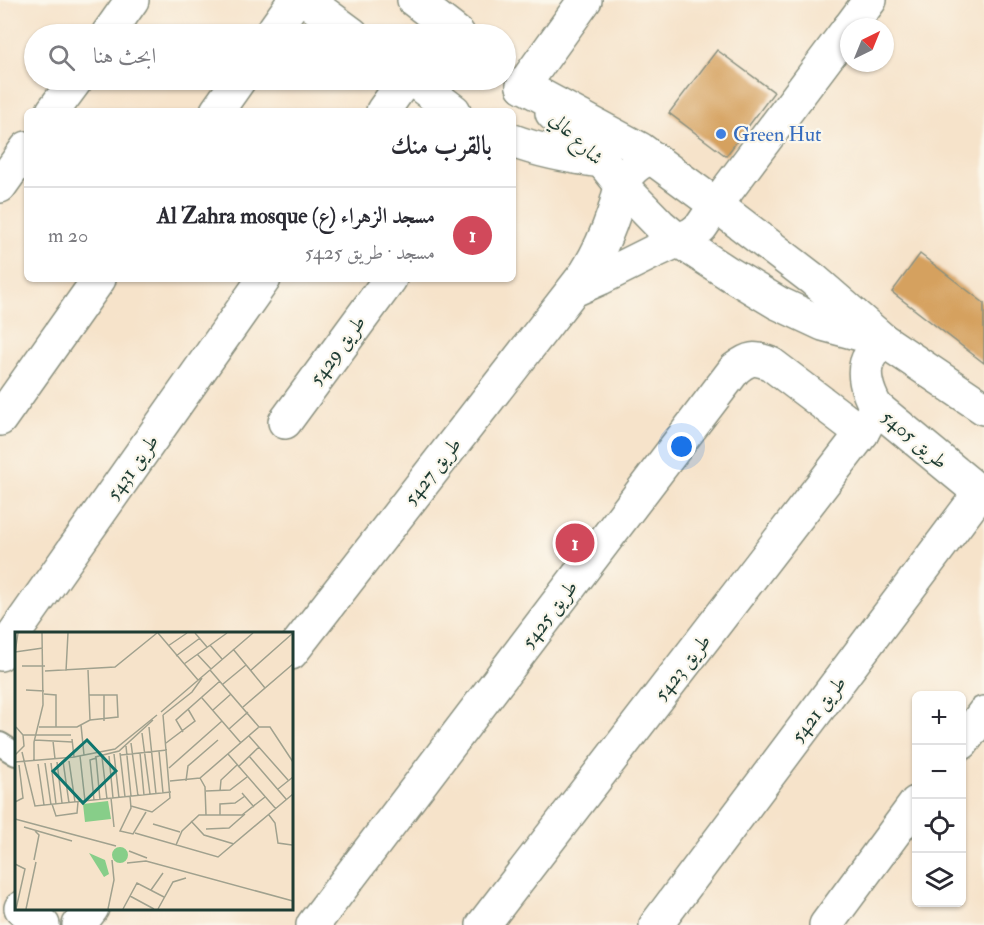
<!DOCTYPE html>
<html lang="ar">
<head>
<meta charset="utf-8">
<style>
  :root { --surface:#fff; --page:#f7f7f7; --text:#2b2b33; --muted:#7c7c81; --line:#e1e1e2; --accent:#d1495b }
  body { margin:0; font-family:"IM FELL Double Pica",Amiri,serif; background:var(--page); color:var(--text); direction:rtl }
  .controls { position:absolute; right:18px; bottom:18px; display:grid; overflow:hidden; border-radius:9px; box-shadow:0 2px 4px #0004 }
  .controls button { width:54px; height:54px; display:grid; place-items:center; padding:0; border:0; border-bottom:2px solid var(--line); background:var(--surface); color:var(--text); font:30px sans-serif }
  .compass { position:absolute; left:840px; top:18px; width:54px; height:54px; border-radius:50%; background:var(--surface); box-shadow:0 2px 4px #0004; rotate:43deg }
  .you { position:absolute; left:682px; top:447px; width:21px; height:21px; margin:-15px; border:4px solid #fff; border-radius:50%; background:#1a73e8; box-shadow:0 0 0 9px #1a73e833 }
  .badge { display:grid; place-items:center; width:39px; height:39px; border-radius:50%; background:var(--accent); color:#fff; font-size:20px; font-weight:700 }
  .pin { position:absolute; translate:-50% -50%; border:3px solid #fff; box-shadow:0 2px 6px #0006 }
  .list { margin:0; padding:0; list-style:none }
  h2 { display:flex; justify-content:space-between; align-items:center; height:78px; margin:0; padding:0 24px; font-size:26px }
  h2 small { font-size:20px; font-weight:400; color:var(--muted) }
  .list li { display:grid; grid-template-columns:39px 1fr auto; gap:18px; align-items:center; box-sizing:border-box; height:96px; padding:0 24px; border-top:2px solid var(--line) }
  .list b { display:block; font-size:22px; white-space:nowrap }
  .list p { margin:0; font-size:20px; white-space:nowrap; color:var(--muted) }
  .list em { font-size:20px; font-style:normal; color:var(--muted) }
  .icon { flex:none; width:33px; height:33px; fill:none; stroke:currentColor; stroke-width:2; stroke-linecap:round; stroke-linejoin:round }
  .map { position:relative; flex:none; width:984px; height:925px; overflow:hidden; direction:ltr }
  .search { position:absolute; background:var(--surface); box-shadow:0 2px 4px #0004; left:24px; top:24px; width:492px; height:66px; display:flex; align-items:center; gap:15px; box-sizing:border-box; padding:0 21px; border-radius:33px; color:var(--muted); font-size:22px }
  .panel { position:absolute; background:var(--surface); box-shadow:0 2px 4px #0004; left:24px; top:108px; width:492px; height:174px; border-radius:9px; direction:rtl }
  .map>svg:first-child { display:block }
  .building { fill:#d5a15e }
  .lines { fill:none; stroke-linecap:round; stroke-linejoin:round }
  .lane-casing { stroke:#8a907f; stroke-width:26 }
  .street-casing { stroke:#8a907f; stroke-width:36 }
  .secondary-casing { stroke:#8a907f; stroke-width:36 }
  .lane { stroke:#fff; stroke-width:22 }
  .street { stroke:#fff; stroke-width:33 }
  .secondary { stroke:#fff; stroke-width:33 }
  .shop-dot { fill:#3f7fe0; stroke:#fbf7ec; stroke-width:2 }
  .labels { text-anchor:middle; stroke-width:4.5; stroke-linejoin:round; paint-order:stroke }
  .shop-label { font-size:20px; fill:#366cbe; stroke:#fbf7ec; text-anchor:start }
  .street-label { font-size:20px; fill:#1f3d34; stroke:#fbf7ec }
  .inset-road { fill:none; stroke:#a0a18e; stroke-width:1.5 }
  .view { fill:#0f766e; fill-opacity:0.15; stroke:#0f766e; stroke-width:3 }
  .inset-edge { fill:none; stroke:#1f3d34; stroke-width:3 }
</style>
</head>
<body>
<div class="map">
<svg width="984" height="925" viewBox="0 0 984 925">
  <rect width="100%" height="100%" fill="#fbf7ec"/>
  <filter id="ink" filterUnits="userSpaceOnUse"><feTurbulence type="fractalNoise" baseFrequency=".0167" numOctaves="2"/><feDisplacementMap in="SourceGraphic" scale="12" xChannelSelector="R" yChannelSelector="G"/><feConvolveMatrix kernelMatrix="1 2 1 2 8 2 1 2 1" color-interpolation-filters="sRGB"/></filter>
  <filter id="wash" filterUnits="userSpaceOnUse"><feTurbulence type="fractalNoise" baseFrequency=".008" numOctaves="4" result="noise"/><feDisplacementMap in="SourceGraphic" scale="24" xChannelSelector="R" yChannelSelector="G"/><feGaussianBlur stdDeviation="1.35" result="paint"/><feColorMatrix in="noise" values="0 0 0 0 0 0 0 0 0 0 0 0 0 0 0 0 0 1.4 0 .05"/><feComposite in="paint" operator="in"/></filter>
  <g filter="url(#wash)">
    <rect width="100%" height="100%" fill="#f6e3ca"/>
    <g id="blocks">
      <g class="building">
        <path d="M717,50L774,92L726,156L669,113Z"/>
        <path d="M920,254L984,303V363L892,292Z"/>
      </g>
    </g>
  </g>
  <g filter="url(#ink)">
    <use href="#blocks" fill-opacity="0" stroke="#8a907f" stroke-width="1.5"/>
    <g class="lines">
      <g class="lane-casing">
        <path id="lane" d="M0,744L16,754"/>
      </g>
      <g class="street-casing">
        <g id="street">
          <path d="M306,0L352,34"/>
          <path d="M850,27L870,0"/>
          <path d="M108,34L132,0"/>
          <path d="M271,34L295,0"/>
          <path d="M413,80L454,111"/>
          <path d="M523,86L585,0"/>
          <path d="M53,111L76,80"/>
          <path d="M217,111L239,80"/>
          <path d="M383,111L405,80"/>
          <path d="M513,141C542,152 571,157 602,161"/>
          <path d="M0,186L27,148"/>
          <path d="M574,290L601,278L651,253L692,234L701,227L716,205L849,28"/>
          <path d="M883,340C879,345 873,350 870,356C860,371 868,393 876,407L984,496"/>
          <path d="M0,419L99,279"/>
          <path d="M285,422L390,279"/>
          <path d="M291,653L586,273C598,254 607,234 614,213C618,200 620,184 629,173C634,166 643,161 651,157"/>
          <path d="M0,654L264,279"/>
          <path d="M962,743L984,713"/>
          <path d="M21,908L43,925"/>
          <path d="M79,925L92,908"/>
          <path d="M313,925L735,369C749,358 754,357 771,364L862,433"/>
          <path d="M483,925L862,433L876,407"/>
          <path d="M656,925L980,493"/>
          <path d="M826,925L916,803"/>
        </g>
      </g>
      <g class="secondary-casing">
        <g id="secondary">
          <path d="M414,0L458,34"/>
          <path d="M523,86L640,149L716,205L814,280L883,340L984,408"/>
          <path d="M552,113L602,161L622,186L660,225L679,241L728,273L778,303L823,324L875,338"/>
        </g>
      </g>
      <use href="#lane" class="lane"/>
      <use href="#street" class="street"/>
      <use href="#secondary" class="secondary"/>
    </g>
  </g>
  <circle class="shop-dot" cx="721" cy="134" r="6"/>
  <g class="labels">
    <g class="shop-label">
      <text x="733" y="141">Green Hut</text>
    </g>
    <g class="street-label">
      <text transform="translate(577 138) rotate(44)" y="7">شارع عالي</text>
      <text transform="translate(337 350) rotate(-54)" y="7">طريق 5429</text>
      <text transform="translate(915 439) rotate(40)" y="7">طريق 5405</text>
      <text transform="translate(132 467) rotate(-55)" y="7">طريق 5431</text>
      <text transform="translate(432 471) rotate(-52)" y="7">طريق 5427</text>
      <text transform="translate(549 614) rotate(-53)" y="7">طريق 5425</text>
      <text transform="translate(682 667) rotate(-52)" y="7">طريق 5423</text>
      <text transform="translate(818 709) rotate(-53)" y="7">طريق 5421</text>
    </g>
  </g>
  <g transform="translate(15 632)">
    <rect width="278" height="278" fill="#f6e3ca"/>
    <path d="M93,169L96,187L70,190L68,172ZM97 223a8 8 0 1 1 16 0a8 8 0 1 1-16 0ZM74,221L90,228L94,242L89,245Z" fill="#87ce89"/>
    <path class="inset-road" d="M143,1L183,48M180,1L192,15M195,13L207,27M153,14L172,1M218,17L250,56M0,20L28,16M0,21L3,1M182,22L196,37M161,24L185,6M169,32L212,1M7,34H30M73,38L75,88M195,38L244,95M30,39L100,35L142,1M51,39L53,1M235,39L278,1M208,52L231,33M11,58L29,59M29,62L41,63V95M89,63V89M187,66L226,111M228,75L278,32M198,78L216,62M146,80L238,1M148,83L177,60L187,46M66,93L69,123M24,95H62L75,88L103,85L102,63H74M134,95L141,162M244,95H255L278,130M214,97L233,80M168,100L161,88L205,49M127,101L135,162M8,103H56M234,104L273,148M57,107L59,125M20,108L57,110M38,109L40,127M116,111L123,164M151,111L180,89L173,77M111,114L116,164M144,119L148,161M7,120L20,174L156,160M105,121L110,165M125,121L129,163M99,122L104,166M213,122L261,177M0,123L9,114L8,103L1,95M106,123L152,118M65,124L70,169M94,124L98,166M234,124L271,167M59,125L100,117L142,83M80,125L104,119L138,88M81,125L85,168M87,125L92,167M19,129V110L28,73L27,1M48,129L54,171M54,129L60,170M0,130L60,125M42,130L47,171M30,131L36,173M36,131L41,172M23,132L29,173M223,135L244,115M154,136L207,89M185,146L190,155L191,183M155,149L185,146L244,95M171,149L173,134L203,108M263,157L278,145M191,159L215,158L232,145M205,159L206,148L222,133M227,161L239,175M115,164L116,176L105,199L118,202L131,180M96,166L99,195M79,168L75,128L81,126M0,170L8,166L4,133M37,172L41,184L62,181L63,170M116,174L137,180L155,166L148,83M205,183V172L220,171L230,164M254,183L260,191L263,211L277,213M0,187L101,214M176,189L189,203L219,212M138,192L165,200M9,195L57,209M191,197L214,196L230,182M120,201L203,225L278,162M161,213L167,199L184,183H227L250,165M114,219L132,226M19,228L24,203L20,199M112,231L131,229L278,269M0,232L10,237L1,277M136,258L148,241M115,264L139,277M11,277L21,230M93,277L99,248L97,228M108,277L122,251L149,265M143,277L158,250L171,246"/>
    <path class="view" d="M72,108L101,139L68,171L38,139Z"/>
    <rect width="278" height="278" class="inset-edge"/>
  </g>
</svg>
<div class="controls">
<button>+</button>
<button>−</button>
<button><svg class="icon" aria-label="locate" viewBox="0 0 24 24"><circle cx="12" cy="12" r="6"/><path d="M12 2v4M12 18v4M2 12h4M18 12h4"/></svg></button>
<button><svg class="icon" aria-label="layers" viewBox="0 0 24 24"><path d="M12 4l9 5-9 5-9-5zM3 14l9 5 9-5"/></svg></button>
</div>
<svg class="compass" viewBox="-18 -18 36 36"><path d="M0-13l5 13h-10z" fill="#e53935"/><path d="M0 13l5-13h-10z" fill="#7c7c81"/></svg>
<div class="you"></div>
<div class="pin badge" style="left:575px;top:543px">1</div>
<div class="search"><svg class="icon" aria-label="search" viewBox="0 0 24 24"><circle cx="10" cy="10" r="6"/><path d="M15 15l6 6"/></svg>ابحث هنا</div>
<section class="panel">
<h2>بالقرب منك<small></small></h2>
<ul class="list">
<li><span class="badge">1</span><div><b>مسجد الزهراء (ع) Al Zahra mosque</b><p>مسجد · طريق 5425</p></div><em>20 m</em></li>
</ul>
</section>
</div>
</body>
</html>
